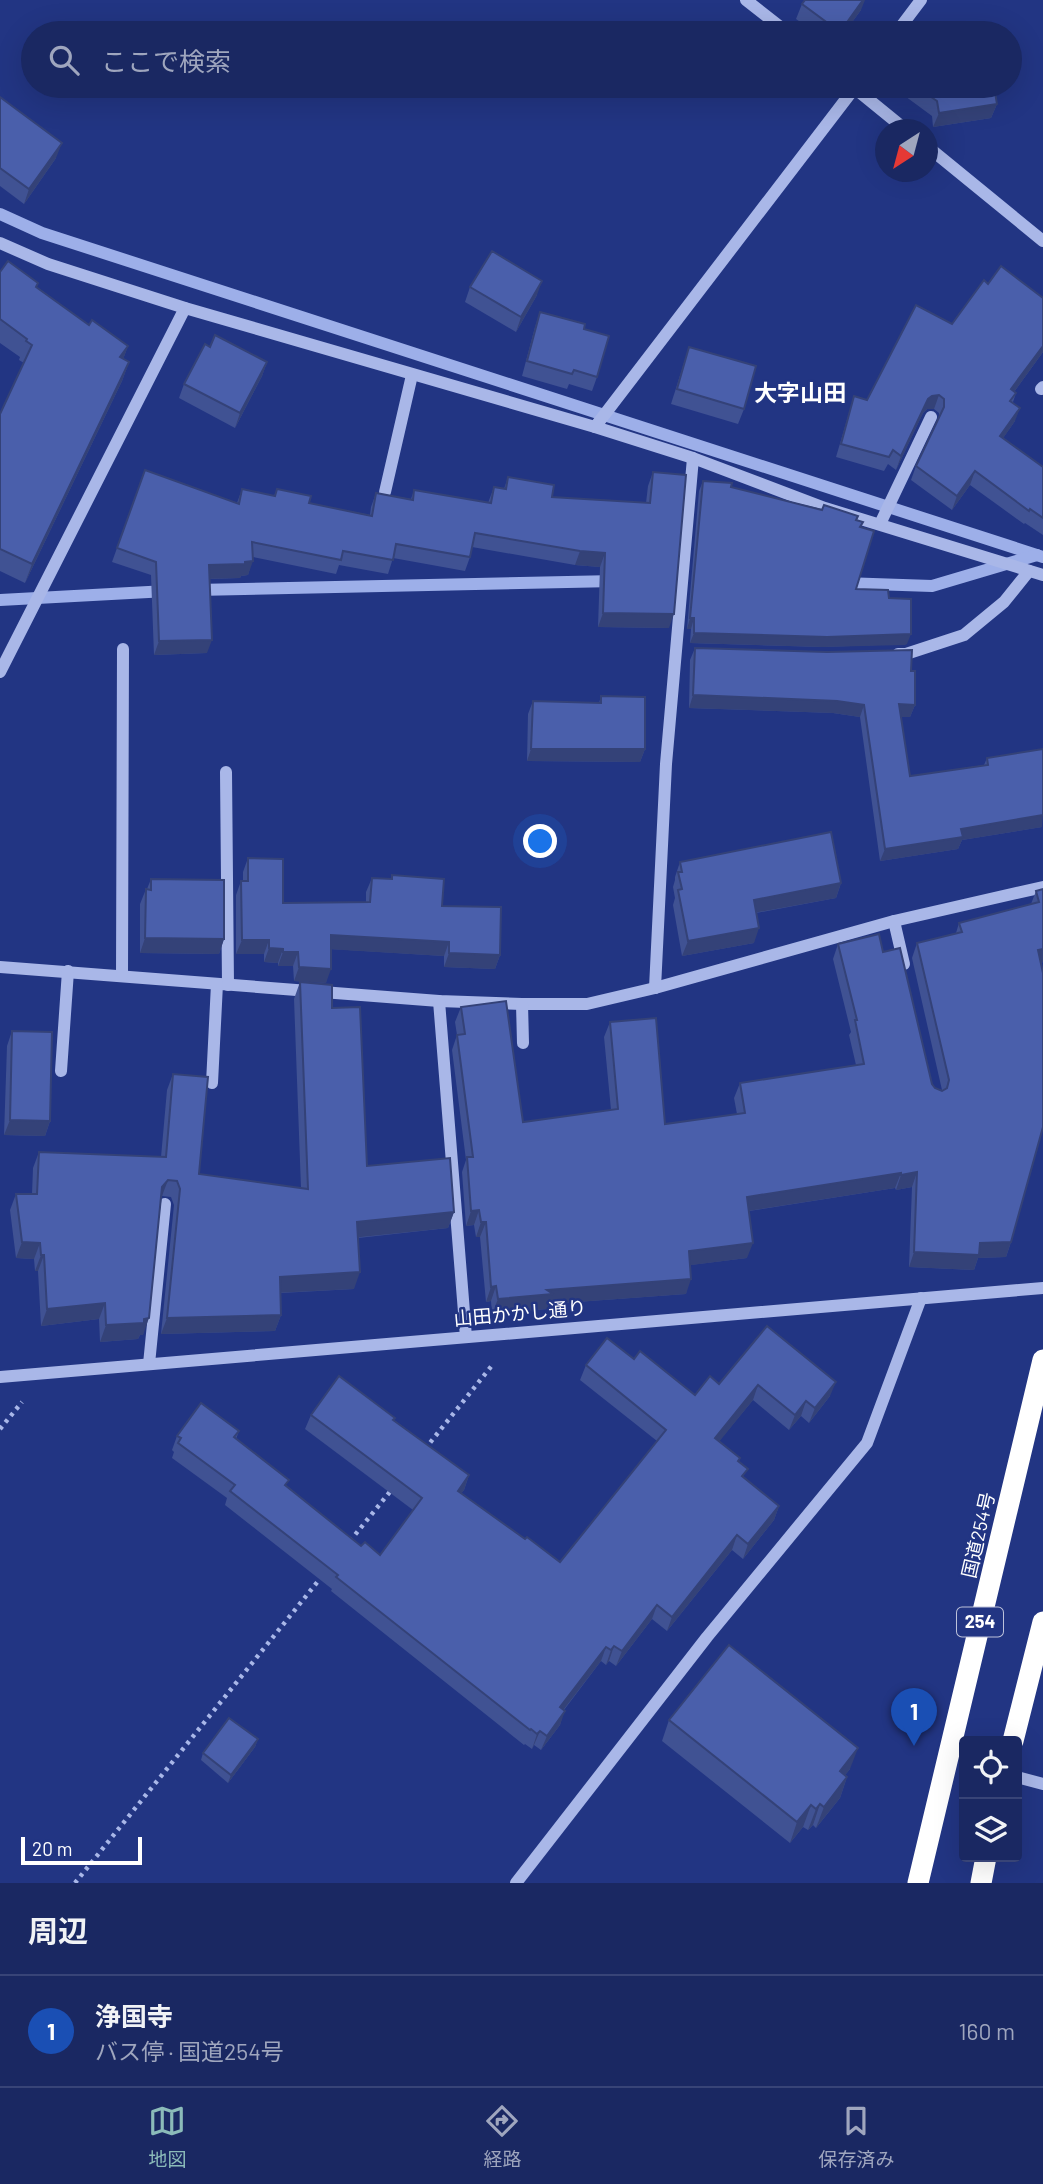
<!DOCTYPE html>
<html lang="ja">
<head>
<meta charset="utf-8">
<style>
  :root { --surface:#1a2862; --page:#27346b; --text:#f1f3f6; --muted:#9fa6be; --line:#384477; --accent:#8bbbb9 }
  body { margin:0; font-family:Barlow,"Noto Sans JP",sans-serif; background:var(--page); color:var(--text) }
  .controls { position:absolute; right:21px; bottom:21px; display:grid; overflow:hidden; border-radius:7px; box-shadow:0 7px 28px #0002 }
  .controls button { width:63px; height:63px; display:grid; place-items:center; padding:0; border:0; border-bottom:2px solid var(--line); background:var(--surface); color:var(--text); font:35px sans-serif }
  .compass { position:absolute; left:875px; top:119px; width:63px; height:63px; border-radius:50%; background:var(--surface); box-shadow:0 7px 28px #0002; rotate:216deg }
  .scale { position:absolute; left:21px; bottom:18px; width:121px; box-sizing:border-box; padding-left:7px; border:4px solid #fff; border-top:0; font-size:19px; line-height:24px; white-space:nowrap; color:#fff; -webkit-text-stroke:5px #223583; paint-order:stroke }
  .you { position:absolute; left:541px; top:842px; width:24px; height:24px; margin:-18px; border:5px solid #fff; border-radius:50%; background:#1a73e8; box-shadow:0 0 0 10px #1a73e833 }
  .badge { display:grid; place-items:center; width:46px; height:46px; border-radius:50%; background:var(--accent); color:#fff; font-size:23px; font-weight:700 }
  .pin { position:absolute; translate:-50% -58px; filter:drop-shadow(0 2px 4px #0008) }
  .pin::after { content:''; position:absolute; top:37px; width:24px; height:21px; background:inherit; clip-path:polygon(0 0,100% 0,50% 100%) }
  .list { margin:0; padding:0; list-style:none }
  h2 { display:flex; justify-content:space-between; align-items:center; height:91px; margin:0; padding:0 28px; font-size:30px }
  h2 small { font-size:23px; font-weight:400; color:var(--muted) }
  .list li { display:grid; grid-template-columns:46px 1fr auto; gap:21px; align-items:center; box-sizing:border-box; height:112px; padding:0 28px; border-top:2px solid var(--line) }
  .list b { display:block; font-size:26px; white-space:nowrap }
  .list p { margin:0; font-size:23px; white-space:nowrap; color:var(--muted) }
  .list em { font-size:23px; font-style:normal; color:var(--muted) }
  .icon { flex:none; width:38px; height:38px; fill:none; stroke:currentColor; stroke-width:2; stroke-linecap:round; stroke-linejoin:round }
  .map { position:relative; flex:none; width:1043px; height:1883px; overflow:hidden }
  .search { position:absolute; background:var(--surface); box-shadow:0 7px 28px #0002; left:21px; right:21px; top:21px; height:77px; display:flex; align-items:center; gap:18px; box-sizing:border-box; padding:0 24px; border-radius:38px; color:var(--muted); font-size:26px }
  .sheet { height:203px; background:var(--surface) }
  nav { display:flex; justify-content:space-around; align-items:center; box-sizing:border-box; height:98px; border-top:2px solid var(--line); background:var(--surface); font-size:19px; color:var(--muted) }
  nav a { display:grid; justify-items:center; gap:4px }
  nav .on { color:var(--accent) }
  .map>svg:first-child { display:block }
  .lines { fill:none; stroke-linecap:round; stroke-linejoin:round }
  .stream { stroke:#9dafe9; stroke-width:12 }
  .path { stroke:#a9b7e8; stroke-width:4.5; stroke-dasharray:3.5 5; stroke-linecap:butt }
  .minor { stroke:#a9b7e8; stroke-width:12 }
  .highway { stroke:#fff; stroke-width:21 }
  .wall { fill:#405293 }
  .shaded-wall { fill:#344278 }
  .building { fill:#4a5fab; stroke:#344278; stroke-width:2 }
  .labels { text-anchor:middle; stroke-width:5; stroke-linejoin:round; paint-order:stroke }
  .shield { fill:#223583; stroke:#bdc2da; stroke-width:2 }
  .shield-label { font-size:18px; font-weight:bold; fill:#fff }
  .street-label { font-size:19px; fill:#fff; stroke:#223583 }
  .quarter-label { font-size:23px; font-weight:bold; fill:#fff; stroke:#223583 }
</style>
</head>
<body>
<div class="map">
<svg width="1043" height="1883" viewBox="0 0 1043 1883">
  <rect width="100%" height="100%" fill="#223583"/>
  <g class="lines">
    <g class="stream">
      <path d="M0,214L42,233L1043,557"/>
      <path d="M843,583L932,586L1037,555"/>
      <path d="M196,590L615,581"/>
      <path d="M0,600L167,591"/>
    </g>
    <g class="path">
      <path d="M0,1429L22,1402"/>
      <path d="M425,1449L494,1363"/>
      <path d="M350,1541L393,1488"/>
      <path d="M75,1883L323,1575"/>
    </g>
    <g class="minor">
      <path d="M746,0L788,33"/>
      <path d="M896,33L921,0"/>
      <path d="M852,86L906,130"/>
      <path d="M928,147L1043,241"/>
      <path d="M0,243L48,264L185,308L595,427L693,458L825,508L1043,575"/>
      <path d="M1041,389L1043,387"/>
      <path d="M595,427L856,86"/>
      <path d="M385,492L412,375"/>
      <path d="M880,524L931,417"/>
      <path d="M898,654H906L964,635L1004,602L1029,571"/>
      <path d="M0,672L185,308"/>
      <path d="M226,772L228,985"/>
      <path d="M894,921L904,964"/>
      <path d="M0,967L439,1001L522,1004H587L655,988L894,921L1043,887"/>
      <path d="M122,976L123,649"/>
      <path d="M655,988L666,764L693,458"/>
      <path d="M439,1001L466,1337"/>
      <path d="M522,1004L523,1043"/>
      <path d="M61,1071L68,971"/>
      <path d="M212,1083L217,984"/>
      <path d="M149,1364L165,1204"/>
      <path d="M0,1377L1043,1288"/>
      <path d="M1017,1777L1043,1784"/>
      <path d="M516,1883L707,1637L867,1443L921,1298"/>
    </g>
    <g class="highway">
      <path d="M1013,1741L1043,1622"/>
      <path d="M918,1883L1043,1360"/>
      <path d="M981,1883L986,1857"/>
    </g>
  </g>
  <g class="wall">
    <path d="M802,4L861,10L844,33H816L796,19Z"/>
    <path d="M895,86H994L997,104L991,118L933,127L932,116L894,88Z"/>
    <path d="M0,97L56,158L24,204L0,186Z"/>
    <path d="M0,272L37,287L89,325L128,346L123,359L129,362L122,381L25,583L0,571V414L24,363L19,360L20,357L0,343Z"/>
    <path d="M470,287L537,295L516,332L465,302Z"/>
    <path d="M540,312L597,377L592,391L569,384L567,389L522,376L535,327Z"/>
    <path d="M952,324L1043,352L1014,392L1016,393L1013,402L1015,421L1003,438L1043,467V535L1025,523L1024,524L970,485L952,510L911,480L916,466L939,418V413L934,409H927L923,413L896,470L888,464L884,471L836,457L854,396L867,400Z"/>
    <path d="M689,347L744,409L738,424L671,404Z"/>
    <path d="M267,362L262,376L235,428L179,398L184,384Z"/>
    <path d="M145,470L237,503L242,489L274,496L277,489L309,503L370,515L371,507L376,493L411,499L414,490L488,503L494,487L504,489L508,477L552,497L646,503L648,486L653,472L669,628L598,627L600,567L575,565L472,547L470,557L465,571L393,558L388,574L339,565L336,574L253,557L248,575L241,576L240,578L210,579L207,653L154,655L151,575L112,562Z"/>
    <path d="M703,481L822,509L858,516L857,520L861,527L856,589L889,598L907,644L823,647L690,643L691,629H687L699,491Z"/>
    <path d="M695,648L911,671L915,705L910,717H901L910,776L984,765L987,758L1042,827L962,840L958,849L880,861L860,717L833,713L689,708L690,660Z"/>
    <path d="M601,696L645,749L640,762L527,761L528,714L533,701L599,703Z"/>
    <path d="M248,858L283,903L366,902V892L372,878L391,879L392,875L442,906L500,955L495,969L444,967V956L331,949L326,983L294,981L293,966H278V963L264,962V954H236V895L241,881H243V872Z"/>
    <path d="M680,862L841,883L836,898L756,913L754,943L682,956L673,905L675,898L673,887L675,880V877Z"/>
    <path d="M151,879L224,939L219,954L140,953V904L146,889H147Z"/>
    <path d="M1043,889V962L1041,963L1011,1242L1006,1257L978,1258L974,1270L909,1267L912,1187L896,1190L895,1188L749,1211L747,1258L690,1265L686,1294L549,1304L547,1309L492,1314L491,1301L486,1302L480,1237H476L474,1225L466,1226L462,1172L466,1160L452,1050L457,1035L455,1022L461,1007L523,1122L611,1110L604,1037L610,1022L665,1124L737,1114L734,1098L740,1083L856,1065L849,1035L851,1032L833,959L838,944L883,952L932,1084L935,1088L942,1090L912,958L917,943L956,933L959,923L1031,904L1036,891Z"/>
    <path d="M300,982L332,1008L367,1166L454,1212L448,1228L358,1238L354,1289L281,1293V1315L275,1331L161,1334L174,1205L171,1197L162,1196L143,1335H140L138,1339L100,1342L99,1319L41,1326L38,1271H35L34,1259L16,1258L10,1210L16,1194H32L33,1168L39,1152L161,1157L167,1090L173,1074L199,1174L301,1188L294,999Z"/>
    <path d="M12,1031L50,1121L45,1136L4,1135L7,1046Z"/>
    <path d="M767,1326L830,1396L809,1423L801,1416L789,1430L753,1400L719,1441L740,1458L739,1461L744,1478L779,1506L774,1520L743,1559L732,1550L667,1631L652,1619L616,1666L609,1661L606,1665L601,1661L564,1710L560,1725L541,1750L534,1745L532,1749L525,1744L524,1745L331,1591L332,1589L225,1505L227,1498L172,1458L174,1452L172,1450L177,1436L239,1431L236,1439L287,1486L361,1546L380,1555L413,1510L305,1429L311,1415L395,1418L394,1420L469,1475L464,1490L461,1493L525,1539L560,1562L657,1441L580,1380L586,1365L634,1359L695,1395L719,1384Z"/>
    <path d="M669,1720L850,1769L845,1775L847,1777L840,1798L816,1828L813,1825L808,1830L803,1827L790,1843L662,1741Z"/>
    <path d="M258,1739L255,1747L228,1783L201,1760L203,1753Z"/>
  </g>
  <g class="shaded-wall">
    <path d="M863,0H865L861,10L844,33H839Z"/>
    <path d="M997,104L991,118L933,127L939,113Z"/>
    <path d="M62,143L56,158L24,204L29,189Z"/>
    <path d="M542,281L537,295L516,332L521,317Z"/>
    <path d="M128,346L121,365L120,357Z"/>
    <path d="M1043,346V352L1006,403L1011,389Z"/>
    <path d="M129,362L122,381L25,583L32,564Z"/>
    <path d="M267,362L262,376L235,428L240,413Z"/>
    <path d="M939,395L934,409H927L923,413L896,470L901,456L928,399L932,396Z"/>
    <path d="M1020,408L1015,421L995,450L1000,436Z"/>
    <path d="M975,471L970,485L952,510L957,496Z"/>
    <path d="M580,551L605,553L600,567L575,565Z"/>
    <path d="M253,561L248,575L241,576L240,578L204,579L209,565Z"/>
    <path d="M603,613L674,614L669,628L598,627Z"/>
    <path d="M690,618H694L691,629H687Z"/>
    <path d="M694,633L911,634L907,644L905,645L823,647L690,643Z"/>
    <path d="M212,640L207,653L154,655L159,641Z"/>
    <path d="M693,695L837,701L864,705L860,717L833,713L689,708Z"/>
    <path d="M899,704L915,705L910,717H894Z"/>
    <path d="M531,749H645L640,762L527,761Z"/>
    <path d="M1043,813L1042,827L962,840L958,849L880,861L885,849L961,829Z"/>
    <path d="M841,883L836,898L748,914L754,900Z"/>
    <path d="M759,928L754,943L682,956L688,941Z"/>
    <path d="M331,935L449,942L444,956L326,949Z"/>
    <path d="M145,938L224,939L219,954L140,953Z"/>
    <path d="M242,940H269L264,954H236Z"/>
    <path d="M269,948L283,949L278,963L264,962Z"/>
    <path d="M1043,949V962L1032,965L1038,950Z"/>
    <path d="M283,952H298L293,966H278Z"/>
    <path d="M449,953L500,955L495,969L444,967Z"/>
    <path d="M299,967L331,969L326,983L294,981Z"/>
    <path d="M10,1120L50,1121L45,1136L4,1135Z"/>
    <path d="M917,1172L912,1187L896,1190L901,1175Z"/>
    <path d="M901,1173L895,1188L741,1212L747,1197Z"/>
    <path d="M168,1180L162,1196L156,1203L162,1187Z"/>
    <path d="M479,1210L474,1225L466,1226L471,1211Z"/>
    <path d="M454,1212L448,1228L351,1238L357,1222Z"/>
    <path d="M481,1222H486L480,1237H476Z"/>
    <path d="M22,1242L40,1243L34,1259L16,1258Z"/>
    <path d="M1011,1242L1006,1257L978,1258L974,1270L909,1267L914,1252L980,1243Z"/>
    <path d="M753,1243L747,1258L684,1266L689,1251Z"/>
    <path d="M41,1255H44L38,1271H35Z"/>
    <path d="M360,1272L354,1289L274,1293L280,1277Z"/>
    <path d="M691,1279L686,1294L549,1304L547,1309L492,1314L498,1299L547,1290Z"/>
    <path d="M496,1286L491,1301L486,1302L491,1287Z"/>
    <path d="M105,1303L99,1319L41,1326L47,1309Z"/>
    <path d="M281,1315L275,1331L161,1334L167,1318Z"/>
    <path d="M149,1318L143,1335H140L138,1339L100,1342L106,1325Z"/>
    <path d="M836,1382L830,1396L809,1423L815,1408Z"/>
    <path d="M758,1385L753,1400L710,1453L715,1438Z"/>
    <path d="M806,1401L801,1416L789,1430L795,1415Z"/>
    <path d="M469,1475L464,1490L452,1506L458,1491Z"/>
    <path d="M779,1506L774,1520L743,1559L748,1544Z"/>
    <path d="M737,1535L732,1550L667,1631L672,1617Z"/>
    <path d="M657,1605L652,1619L616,1666L622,1651Z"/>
    <path d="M614,1646L609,1661L606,1665L611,1650Z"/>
    <path d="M606,1647L601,1661L554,1722L560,1707Z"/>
    <path d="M565,1711L560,1725L541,1750L547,1736Z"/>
    <path d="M540,1731L534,1745L532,1749L537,1734Z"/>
    <path d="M258,1739L255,1747L228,1783L231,1775Z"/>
    <path d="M858,1748L850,1769L832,1792L840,1771Z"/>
    <path d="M847,1777L840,1798L816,1828L824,1807Z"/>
    <path d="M820,1804L813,1825L808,1830L816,1809Z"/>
    <path d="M811,1805L803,1827L790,1843L797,1822Z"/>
  </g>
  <g class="building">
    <path d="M805,0H863L840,32L802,4Z"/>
    <path d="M915,86H994L997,104L939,113L937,101Z"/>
    <path d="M0,97L62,143L29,189L0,168Z"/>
    <path d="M492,251L542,281L521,317L470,287Z"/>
    <path d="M8,261L38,283L36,287L89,325L92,320L128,346L120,357L129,362L32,564L0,549V414L32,345L26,341L27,339L0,319V272Z"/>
    <path d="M1001,266L1043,298V346L1011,389L1016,393L1010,401L1020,408L1000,436L1043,467V518L1030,509L1029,511L975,471L957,496L916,466L944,407V399L939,395L932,396L928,399L901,456L893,450L889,457L841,444L854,396L867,400L916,305L952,324L984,280L988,284Z"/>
    <path d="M540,312L585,324L584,329L609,336L597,377L574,370L572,374L527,361Z"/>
    <path d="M215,335L267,362L240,413L184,384L205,344L210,347Z"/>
    <path d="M689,347L756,366L744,409L677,389Z"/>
    <path d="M145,470L239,504L242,489L275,496L277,489L311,496L309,503L372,516L376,493L413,500L414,490L491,503L494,487L506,489L508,477L554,485L552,497L650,503L653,472L686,475L674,614L603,613L605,553L580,551L475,533L470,557L396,544L393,560L343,551L341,560L252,542L253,561L245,562V564L209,565L212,640L159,641L156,562L117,548Z"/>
    <path d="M703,481L732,483L731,487L822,510L824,505L858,516L856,520L863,522L860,527L874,531L856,589L888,590L889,598L911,599V634L827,637L694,633V618H690Z"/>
    <path d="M695,648L827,652L912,650L911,671H915V705L899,704L910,776L988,765L987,758L1043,749V815L961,829L963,837L885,849L864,705L837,701L693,695Z"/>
    <path d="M601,696L645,697V749H531L533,701L601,703Z"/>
    <path d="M831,832L841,883L754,900L759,928L688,941L678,890L682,889L678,872H682L680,862Z"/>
    <path d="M248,858L283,859V903L370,902L372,878L392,879V875L444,879L442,906L501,907L500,955L449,953V942L331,935V969L299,967L298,952H283V949L269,948V940H242L241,881H248Z"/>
    <path d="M151,879L224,880V939L145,938L146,889L151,890Z"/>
    <path d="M1043,889V949L1038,950L1043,973V1127L1011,1242L980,1243L979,1255L914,1252L917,1172L901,1175V1173L747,1197L753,1243L689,1251L691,1279L547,1290L553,1294L498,1299L496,1286L491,1287L486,1222H481L479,1210L471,1211L467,1157H473L457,1035L465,1034L461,1007L506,1001L523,1122L618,1109L610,1022L656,1018L665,1124L745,1113L740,1083L864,1064L855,1020H857L838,944L879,934L883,952L900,948L932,1084L935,1088L942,1091L947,1088L949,1080L917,943L962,932L959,923L1039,902L1036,891Z"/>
    <path d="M300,982L332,985V1008L360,1007L367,1166L450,1158L454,1212L357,1222L360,1272L280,1277L281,1315L167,1318L180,1189L177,1181L168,1180L162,1187L149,1318L144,1319V1323L106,1325L105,1303L47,1309L44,1255H41L40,1243L22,1242L16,1194H37L39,1152L166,1157L173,1074L208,1077L199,1174L308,1189Z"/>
    <path d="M12,1031L52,1032L50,1121L10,1120Z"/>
    <path d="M767,1326L836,1382L815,1408L806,1401L795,1415L758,1385L715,1438L740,1458L738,1461L748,1469L742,1476L779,1506L748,1544L737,1535L672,1617L657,1605L622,1651L614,1646L611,1650L606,1647L560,1707L565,1711L547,1736L540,1731L537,1734L531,1729L530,1730L336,1577L338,1575L230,1491L235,1485L178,1443L181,1438L177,1436L201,1403L239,1431L234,1437L289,1480L285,1485L361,1546L365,1542L380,1555L422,1498L311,1415L339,1376L395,1418L393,1420L469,1475L458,1491L525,1539L527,1537L560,1562L666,1430L586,1365L607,1338L634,1359L640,1351L695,1395L710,1376L719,1384Z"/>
    <path d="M729,1645L858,1748L840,1771L847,1777L824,1807L820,1804L816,1809L811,1805L797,1822L669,1720Z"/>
    <path d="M229,1718L258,1739L231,1775L203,1753Z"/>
  </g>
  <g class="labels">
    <rect class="shield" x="957" y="1607.5" width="46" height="29" rx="5"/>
    <g class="shield-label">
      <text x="980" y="1628">254</text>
    </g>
    <g class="street-label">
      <text transform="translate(520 1313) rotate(-5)" y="7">山田かかし通り</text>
      <text transform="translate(978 1535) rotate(-77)" y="7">国道254号</text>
    </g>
    <g class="quarter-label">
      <text x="800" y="401">大字山田</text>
    </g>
  </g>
</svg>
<div class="controls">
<button><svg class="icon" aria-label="locate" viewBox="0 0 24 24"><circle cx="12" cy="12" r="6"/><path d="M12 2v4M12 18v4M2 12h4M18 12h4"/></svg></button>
<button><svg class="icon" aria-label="layers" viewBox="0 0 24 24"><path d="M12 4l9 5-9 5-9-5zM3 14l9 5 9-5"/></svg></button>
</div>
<svg class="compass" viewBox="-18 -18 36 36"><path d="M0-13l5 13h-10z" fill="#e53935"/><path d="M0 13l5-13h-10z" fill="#9fa6be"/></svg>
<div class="scale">20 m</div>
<div class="you"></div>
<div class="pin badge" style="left:914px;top:1746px;background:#1a4fb4">1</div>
<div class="search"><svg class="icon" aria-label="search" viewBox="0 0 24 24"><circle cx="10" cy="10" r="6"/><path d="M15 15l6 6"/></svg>ここで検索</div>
</div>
<section class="sheet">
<h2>周辺<small></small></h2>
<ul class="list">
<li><span class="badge" style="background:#1a4fb4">1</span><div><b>浄国寺</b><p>バス停 · 国道254号</p></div><em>160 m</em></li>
</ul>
</section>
<nav>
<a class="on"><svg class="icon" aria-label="map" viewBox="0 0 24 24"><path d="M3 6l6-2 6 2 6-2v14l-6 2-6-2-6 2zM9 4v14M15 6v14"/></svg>地図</a>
<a><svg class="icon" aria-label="directions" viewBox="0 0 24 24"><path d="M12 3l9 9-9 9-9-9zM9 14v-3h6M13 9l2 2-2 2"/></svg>経路</a>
<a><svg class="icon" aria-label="saved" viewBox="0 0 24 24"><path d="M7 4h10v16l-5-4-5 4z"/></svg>保存済み</a>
</nav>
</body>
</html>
